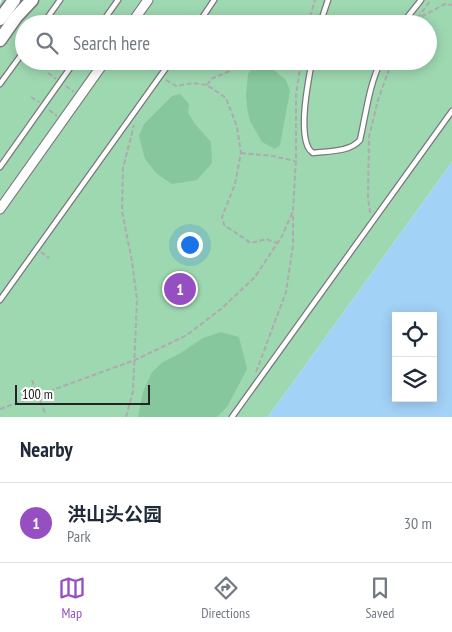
<!DOCTYPE html>
<html lang="en">
<head>
<meta charset="utf-8">
<style>
  :root { --surface:#fff; --page:#f6f6f7; --text:#1f2937; --muted:#747a83; --line:#e0e1e3; --accent:#954fc3 }
  body { margin:0; font-family:"PT Sans Narrow","Noto Sans SC",sans-serif; background:var(--page); color:var(--text) }
  .controls { position:absolute; right:15px; bottom:15px; display:grid; overflow:hidden; border-radius:0px; box-shadow:0 2px 12px #0003 }
  .controls button { width:45px; height:45px; display:grid; place-items:center; padding:0; border:0; border-bottom:1px solid var(--line); background:var(--surface); color:var(--text); font:25px sans-serif }
  .scale { position:absolute; left:15px; bottom:12px; width:135px; box-sizing:border-box; padding-left:5px; border:2px solid #252326; border-top:0; font-size:14px; line-height:18px; white-space:nowrap; color:#252326; -webkit-text-stroke:4px #fff; paint-order:stroke }
  .you { position:absolute; left:189px; top:244px; width:18px; height:18px; margin:-12px; border:4px solid #fff; border-radius:50%; background:#1a73e8; box-shadow:0 0 0 8px #1a73e833 }
  .badge { display:grid; place-items:center; width:32px; height:32px; border-radius:50%; background:var(--accent); color:#fff; font-size:16px; font-weight:700 }
  .pin { position:absolute; translate:-50% -50%; border:2px solid #fff; box-shadow:0 1px 5px #0006 }
  .list { margin:0; padding:0; list-style:none }
  h2 { display:flex; justify-content:space-between; align-items:center; height:65px; margin:0; padding:0 20px; font-size:21px }
  h2 small { font-size:16px; font-weight:400; color:var(--muted) }
  .list li { display:grid; grid-template-columns:32px 1fr auto; gap:15px; align-items:center; box-sizing:border-box; height:80px; padding:0 20px; border-top:1px solid var(--line) }
  .list b { display:block; font-size:19px; white-space:nowrap }
  .list p { margin:0; font-size:16px; white-space:nowrap; color:var(--muted) }
  .list em { font-size:16px; font-style:normal; color:var(--muted) }
  .icon { flex:none; width:28px; height:28px; fill:none; stroke:currentColor; stroke-width:2; stroke-linecap:round; stroke-linejoin:round }
  .map { position:relative; flex:none; width:452px; height:417px; overflow:hidden }
  .search { position:absolute; background:var(--surface); box-shadow:0 2px 12px #0003; left:15px; right:15px; top:15px; height:55px; display:flex; align-items:center; gap:12px; box-sizing:border-box; padding:0 18px; border-radius:28px; color:var(--muted); font-size:19px }
  .sheet { height:145px; background:var(--surface) }
  nav { display:flex; justify-content:space-around; align-items:center; box-sizing:border-box; height:70px; border-top:1px solid var(--line); background:var(--surface); font-size:14px; color:var(--muted) }
  nav a { display:grid; justify-items:center; gap:2px }
  nav .on { color:var(--accent) }
  .map>svg:first-child { display:block }
  .green { fill:#9ed8b1; fill-rule:evenodd }
  .forest { fill:#86c79d }
  .water { fill:#a3d2f7; fill-rule:evenodd }
  .lines { fill:none; stroke-linecap:round; stroke-linejoin:round }
  .lane-casing { stroke:#7b767c; stroke-width:7 }
  .street-casing { stroke:#7b767c; stroke-width:11 }
  .secondary-casing { stroke:#7b767c; stroke-width:15 }
  .path { stroke:#aeaaaf; stroke-width:2; stroke-dasharray:5 2.5; stroke-linecap:butt }
  .lane { stroke:#fff; stroke-width:4.5 }
  .street { stroke:#fff; stroke-width:9 }
  .secondary { stroke:#fff; stroke-width:12 }
</style>
</head>
<body>
<div class="map">
<svg width="452" height="417" viewBox="0 0 452 417">
  <rect width="100%" height="100%" fill="#f8f2f9"/>
  <path class="green" d="M2,0H452V162L268,417H0V4ZM24,24H428V61H24Z"/>
  <g class="forest">
    <path d="M260,61H263L286,80L290,91L280,145L275,149L262,142L250,121L247,108L246,94L248,74L254,65Z"/>
    <path d="M180,94L189,104L188,113L195,124L211,142L212,163L197,180L172,184L157,174L145,159L139,136L144,124L172,96Z"/>
    <path d="M221,332L239,337L247,369L227,407L217,417H138L143,392L152,372L163,362L179,354L203,338Z"/>
  </g>
  <path class="water" d="M452,162V417H268ZM396,316H433V398H396Z"/>
  <g class="lines">
    <g class="lane-casing">
      <g id="lane">
        <path d="M43,24L60,0"/>
        <path d="M101,24L118,0"/>
        <path d="M198,24L214,0"/>
        <path d="M320,24L328,0"/>
        <path d="M402,24L421,0"/>
        <path d="M312,61C308,82 299,128 308,147C309,150 311,151 313,153C329,151 350,152 360,140C366,114 369,85 381,61"/>
        <path d="M0,84L24,51"/>
        <path d="M0,167L75,61"/>
        <path d="M0,300L171,61"/>
        <path d="M232,417L452,111"/>
      </g>
    </g>
    <g class="street-casing">
      <g id="street">
        <path d="M131,24L148,0"/>
        <path d="M0,209L105,61"/>
      </g>
    </g>
    <g class="secondary-casing">
      <g id="secondary">
        <path d="M0,19L14,0"/>
        <path d="M0,40L16,17L32,0"/>
      </g>
    </g>
    <g class="path">
      <path d="M415,20L445,4L452,5"/>
      <path d="M271,24C282,20 290,20 300,24"/>
      <path d="M308,24L315,0"/>
      <path d="M413,24L431,0"/>
      <path d="M48,73L56,79"/>
      <path d="M166,80L176,86L193,83L207,85L226,98L237,127L241,153L235,184L222,217L224,225L251,243L266,239L277,243"/>
      <path d="M207,85L211,79L230,71L241,61"/>
      <path d="M66,86L74,92"/>
      <path d="M31,97L39,102"/>
      <path d="M49,110L57,116"/>
      <path d="M241,153L273,156L295,161"/>
      <path d="M370,213L368,197L369,137L378,100L392,61"/>
      <path d="M41,252L49,258"/>
      <path d="M256,372L286,292L293,245V212"/>
      <path d="M32,380L45,413"/>
      <path d="M0,409L135,360L187,335L221,309L255,277L282,236L293,211L296,158V95L301,61"/>
      <path d="M126,417L133,391L137,300L132,261L122,211L123,168L134,125"/>
    </g>
    <use href="#lane" class="lane"/>
    <use href="#street" class="street"/>
    <use href="#secondary" class="secondary"/>
  </g>
</svg>
<div class="controls">
<button><svg class="icon" aria-label="locate" viewBox="0 0 24 24"><circle cx="12" cy="12" r="6"/><path d="M12 2v4M12 18v4M2 12h4M18 12h4"/></svg></button>
<button><svg class="icon" aria-label="layers" viewBox="0 0 24 24"><path d="M12 4l9 5-9 5-9-5zM3 14l9 5 9-5"/></svg></button>
</div>
<div class="scale">100 m</div>
<div class="you"></div>
<div class="pin badge" style="left:180px;top:289px">1</div>
<div class="search"><svg class="icon" aria-label="search" viewBox="0 0 24 24"><circle cx="10" cy="10" r="6"/><path d="M15 15l6 6"/></svg>Search here</div>
</div>
<section class="sheet">
<h2>Nearby<small></small></h2>
<ul class="list">
<li><span class="badge">1</span><div><b>洪山头公园</b><p>Park</p></div><em>30 m</em></li>
</ul>
</section>
<nav>
<a class="on"><svg class="icon" aria-label="map" viewBox="0 0 24 24"><path d="M3 6l6-2 6 2 6-2v14l-6 2-6-2-6 2zM9 4v14M15 6v14"/></svg>Map</a>
<a><svg class="icon" aria-label="directions" viewBox="0 0 24 24"><path d="M12 3l9 9-9 9-9-9zM9 14v-3h6M13 9l2 2-2 2"/></svg>Directions</a>
<a><svg class="icon" aria-label="saved" viewBox="0 0 24 24"><path d="M7 4h10v16l-5-4-5 4z"/></svg>Saved</a>
</nav>
</body>
</html>
